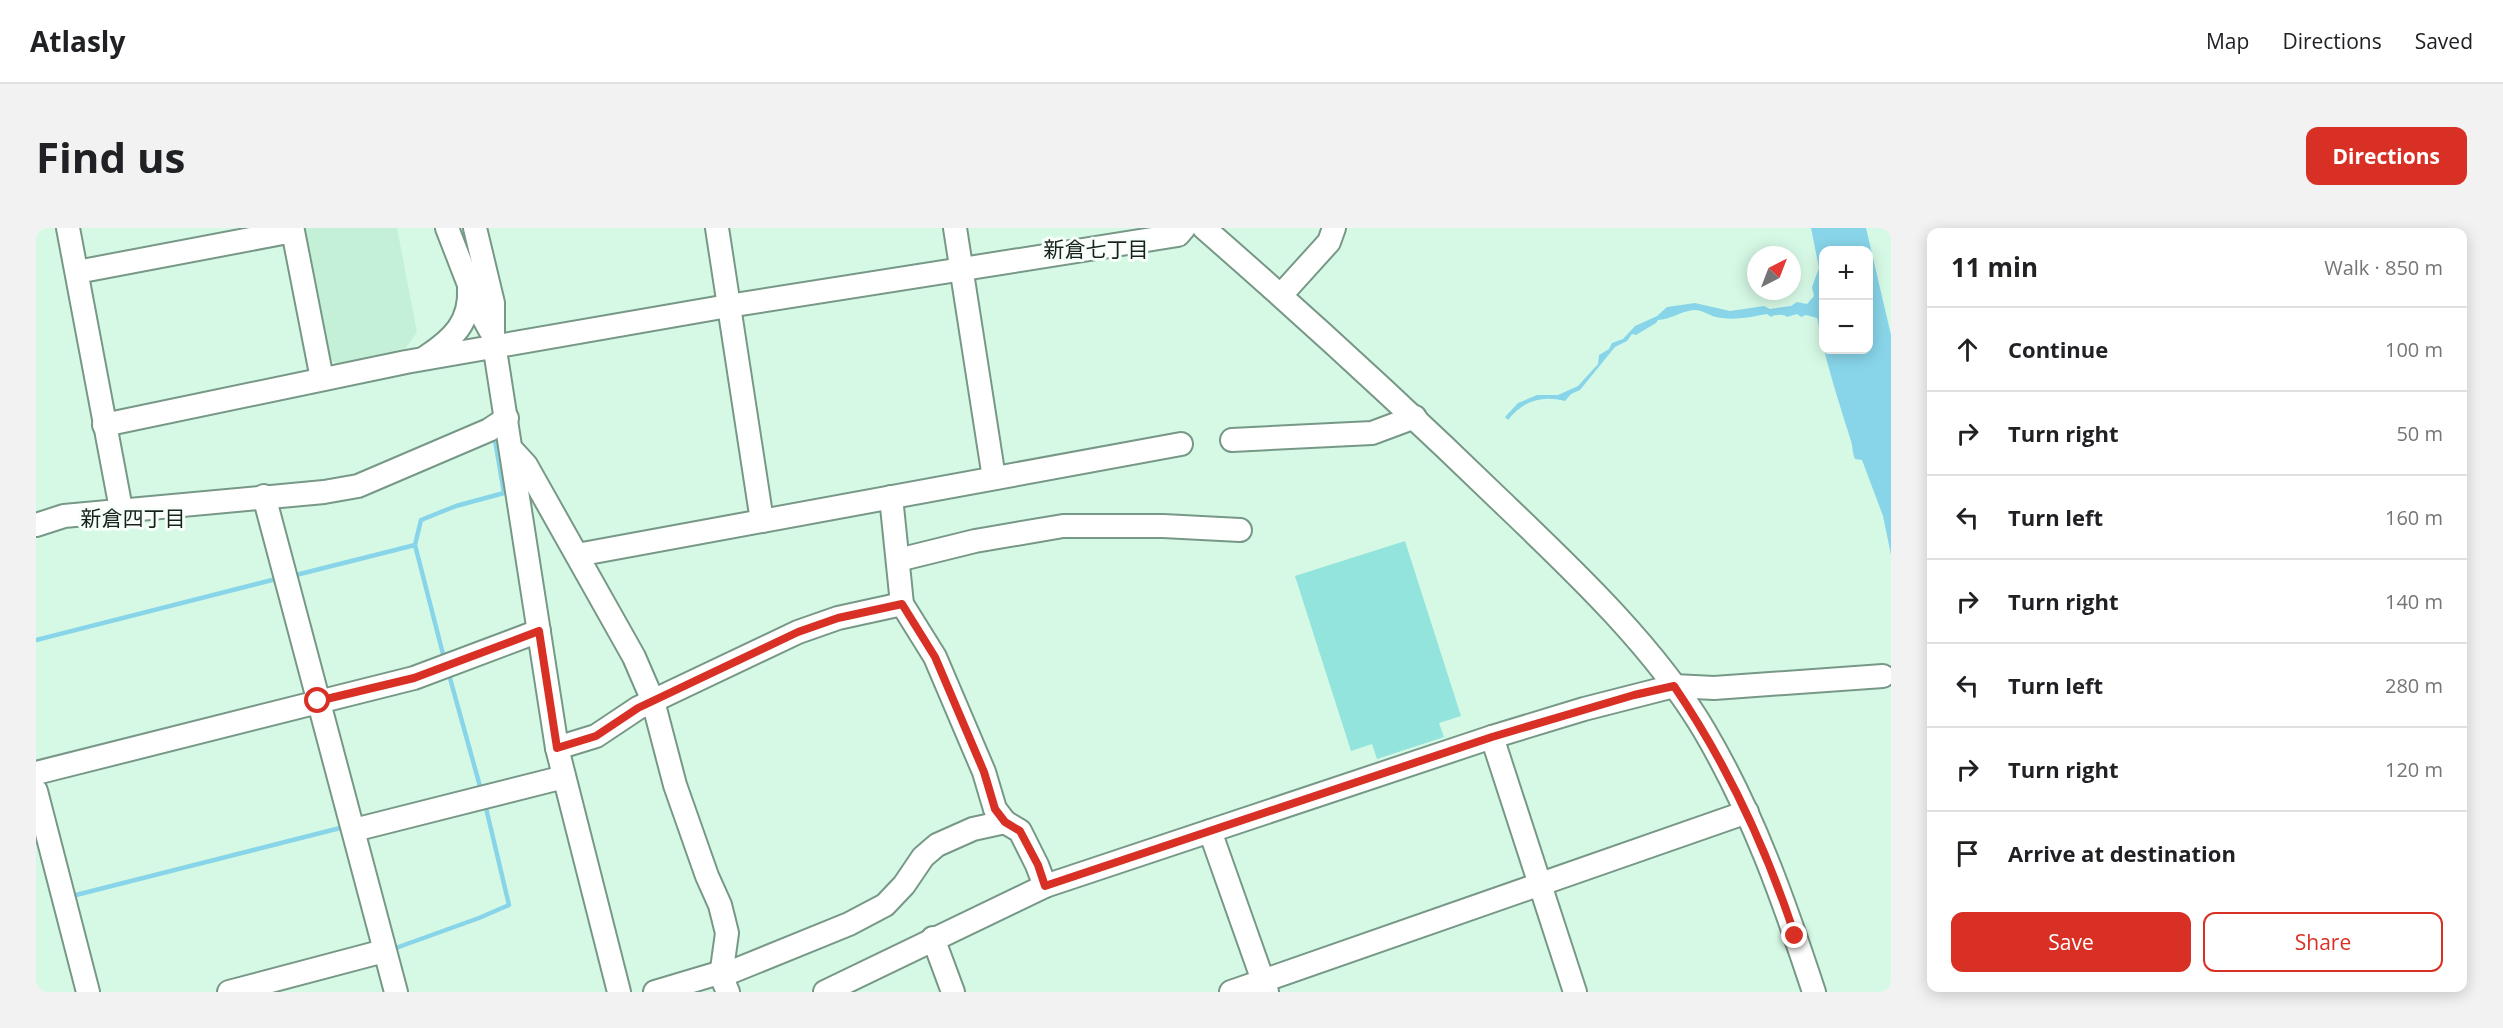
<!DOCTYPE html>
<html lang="en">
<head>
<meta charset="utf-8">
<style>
  :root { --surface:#fff; --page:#f2f2f2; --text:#202124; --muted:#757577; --line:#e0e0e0; --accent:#d93025 }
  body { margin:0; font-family:"Open Sans","Noto Sans JP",sans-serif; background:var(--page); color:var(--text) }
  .controls { position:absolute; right:18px; top:18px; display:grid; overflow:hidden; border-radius:12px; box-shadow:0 3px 15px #0003 }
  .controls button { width:54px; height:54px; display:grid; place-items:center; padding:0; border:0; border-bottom:2px solid var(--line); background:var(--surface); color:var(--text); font:30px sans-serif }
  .compass { position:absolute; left:1711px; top:18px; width:54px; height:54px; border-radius:50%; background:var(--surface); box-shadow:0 3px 15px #0003; rotate:42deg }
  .stop { position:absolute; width:18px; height:18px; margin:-14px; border:4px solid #d93025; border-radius:50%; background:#fff }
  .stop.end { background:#d93025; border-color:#fff; box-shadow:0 2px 6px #0008 }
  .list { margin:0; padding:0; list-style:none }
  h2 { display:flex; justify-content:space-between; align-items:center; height:78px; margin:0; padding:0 24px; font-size:26px }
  h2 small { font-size:20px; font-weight:400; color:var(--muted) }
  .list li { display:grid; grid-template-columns:39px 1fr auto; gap:18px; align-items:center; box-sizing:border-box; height:84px; padding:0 24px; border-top:2px solid var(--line) }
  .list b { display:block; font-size:22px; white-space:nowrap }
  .list em { font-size:20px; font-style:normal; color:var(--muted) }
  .actions { display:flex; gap:12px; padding:18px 24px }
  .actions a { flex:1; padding:14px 0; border:2px solid var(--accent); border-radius:12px; text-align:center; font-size:21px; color:var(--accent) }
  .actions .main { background:var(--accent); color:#fff }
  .icon { flex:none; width:33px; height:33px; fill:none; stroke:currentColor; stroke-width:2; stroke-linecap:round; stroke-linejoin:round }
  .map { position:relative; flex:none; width:1855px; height:764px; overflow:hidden; border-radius:12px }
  header { display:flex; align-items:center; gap:36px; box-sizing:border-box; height:84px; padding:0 30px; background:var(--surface); border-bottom:2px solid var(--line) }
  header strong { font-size:28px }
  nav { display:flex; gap:33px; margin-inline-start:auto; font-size:21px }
  .intro { display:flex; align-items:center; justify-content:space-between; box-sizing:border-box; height:144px; padding:0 36px }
  h1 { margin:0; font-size:42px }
  .button { padding:15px 27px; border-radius:12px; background:var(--accent); color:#fff; font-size:21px; font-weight:700 }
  main { display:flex; gap:36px; padding:0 36px }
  aside { flex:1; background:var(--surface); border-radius:12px; box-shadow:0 3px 15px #0003 }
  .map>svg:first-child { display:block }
  .built { fill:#c5f0d8 }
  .water { fill:#88d5e9 }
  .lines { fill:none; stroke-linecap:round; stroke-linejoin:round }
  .stream { stroke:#88d5e9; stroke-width:4.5 }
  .building { fill:#92e4dc }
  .minor-casing { stroke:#779886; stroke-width:26 }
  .minor { stroke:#fff; stroke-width:22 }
  .route { stroke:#d93025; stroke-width:8 }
  .labels { text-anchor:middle; stroke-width:6; stroke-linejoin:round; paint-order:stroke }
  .neighbourhood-label { font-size:21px; fill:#16231c; stroke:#f8fffa }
</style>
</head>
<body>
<header>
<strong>Atlasly</strong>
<nav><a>Map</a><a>Directions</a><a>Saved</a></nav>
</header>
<div class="intro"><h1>Find us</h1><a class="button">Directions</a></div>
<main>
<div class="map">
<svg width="1855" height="764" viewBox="0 0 1855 764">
  <rect width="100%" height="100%" fill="#d6f9e5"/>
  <path class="built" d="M269,0H361L381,104L370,120L302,136L293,131Z"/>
  <path class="water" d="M1775,0H1830L1855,107V327L1847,288L1826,232L1819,231C1816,224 1817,219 1815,213C1805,182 1796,153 1788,122H1832V22H1788L1787,117L1781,90L1770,87L1765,89L1761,86L1751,89C1748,86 1739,86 1735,89L1731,86C1715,89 1697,93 1680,89C1672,87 1667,82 1658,82C1645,83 1634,92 1622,92L1620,95L1600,107L1596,106L1591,113L1579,119L1544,162L1535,166L1529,173C1505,167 1487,173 1472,192L1469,189L1482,175L1501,167H1522L1542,158L1562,136L1563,127L1573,121L1576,115L1587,111L1599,98L1621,88L1631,79L1659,75L1694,83L1728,78L1734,81L1755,78L1761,74L1771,76L1778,68L1776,59L1783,40Z"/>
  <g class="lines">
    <g class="stream">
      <path d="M260,347L379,317"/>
      <path d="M0,412L244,350"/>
      <path d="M408,430L379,317L385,292L420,278L468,265L459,212"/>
      <path d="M412,443L445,562"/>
      <path d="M36,668L308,599"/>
      <path d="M357,721L443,690L473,677L450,580"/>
    </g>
  </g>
  <path class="building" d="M1369,313L1425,488L1403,495L1408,509L1341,531L1336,516L1315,523L1259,348Z"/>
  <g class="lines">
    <g class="minor-casing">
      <g id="minor">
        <path d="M32,0L85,281"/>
        <path d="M411,0L442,80L454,102"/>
        <path d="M439,0L457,75V109L521,520L583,764"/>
        <path d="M681,0L726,293"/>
        <path d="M919,0L958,250"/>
        <path d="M1168,0C1270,89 1369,180 1466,274C1536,341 1619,419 1668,502C1717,585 1748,673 1778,764"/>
        <path d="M41,44L257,3L286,151"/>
        <path d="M1245,67L1293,14L1298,0"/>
        <path d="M390,129C417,111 435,94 433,60"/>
        <path d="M68,197L370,134L692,78L1142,7L1148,0"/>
        <path d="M1196,212L1336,205L1379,189"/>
        <path d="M478,224L490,237L598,429L617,473L639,557L671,648L684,677L691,705L685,748L692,764"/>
        <path d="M228,268L360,764"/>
        <path d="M855,269L866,376L899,429L948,544L959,581L969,594L984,603L1001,637L1009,658"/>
        <path d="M0,297L28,288L288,264L322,258L453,202L471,190"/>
        <path d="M541,327L1145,216"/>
        <path d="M862,332L939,313L1027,298H1127L1204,302"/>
        <path d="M1456,509L1539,764"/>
        <path d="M521,520L560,508L602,480L762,404L802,390L866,376"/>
        <path d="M0,545L378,450L503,403"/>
        <path d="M0,563L52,764"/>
        <path d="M318,602L528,549"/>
        <path d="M1174,603L1231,764"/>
        <path d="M897,710L917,764"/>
        <path d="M685,748L813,696L849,677L868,657L887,629L901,617L937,601L969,594"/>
        <path d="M193,764L348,723"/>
        <path d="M619,764L686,744"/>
        <path d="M789,764L1009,658L1456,509L1548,481L1638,458L1678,460L1847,448"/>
        <path d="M1195,764L1711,584"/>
      </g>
    </g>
    <use href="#minor" class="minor"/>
  </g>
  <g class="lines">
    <path class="route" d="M282,473L378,450L503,403L521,520L560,508L602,480L762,404L802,390L866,376L899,429L948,544L959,581L969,594L984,603L1002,637L1009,658L1456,509L1598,467L1638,458C1691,536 1730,619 1759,708"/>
  </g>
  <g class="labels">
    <g class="neighbourhood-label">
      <text x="1060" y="29">新倉七丁目</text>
      <text x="97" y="298">新倉四丁目</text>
    </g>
  </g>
</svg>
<div class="controls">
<button>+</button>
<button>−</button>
</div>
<svg class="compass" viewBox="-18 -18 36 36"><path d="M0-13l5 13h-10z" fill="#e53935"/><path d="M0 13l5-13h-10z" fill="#757577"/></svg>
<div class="stop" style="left:282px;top:473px"></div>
<div class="stop end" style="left:1759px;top:708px"></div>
</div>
<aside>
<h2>11 min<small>Walk · 850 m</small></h2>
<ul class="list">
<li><svg class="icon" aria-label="ahead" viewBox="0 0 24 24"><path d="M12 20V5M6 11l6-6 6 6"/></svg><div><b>Continue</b></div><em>100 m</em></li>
<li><svg class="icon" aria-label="right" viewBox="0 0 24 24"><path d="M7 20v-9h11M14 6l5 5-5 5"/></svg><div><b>Turn right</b></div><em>50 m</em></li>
<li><svg class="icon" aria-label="left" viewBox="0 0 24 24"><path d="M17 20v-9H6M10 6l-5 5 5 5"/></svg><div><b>Turn left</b></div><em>160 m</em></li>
<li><svg class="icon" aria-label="right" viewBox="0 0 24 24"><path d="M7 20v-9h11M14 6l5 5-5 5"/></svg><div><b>Turn right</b></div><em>140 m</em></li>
<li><svg class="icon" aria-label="left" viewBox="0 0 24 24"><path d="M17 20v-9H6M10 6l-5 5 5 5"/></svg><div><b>Turn left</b></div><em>280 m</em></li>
<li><svg class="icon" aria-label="right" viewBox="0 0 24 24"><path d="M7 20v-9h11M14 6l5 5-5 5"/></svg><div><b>Turn right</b></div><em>120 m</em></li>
<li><svg class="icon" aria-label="arrive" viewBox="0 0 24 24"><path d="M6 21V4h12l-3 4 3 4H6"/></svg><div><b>Arrive at destination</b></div></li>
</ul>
<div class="actions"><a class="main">Save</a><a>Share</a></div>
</aside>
</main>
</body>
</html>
